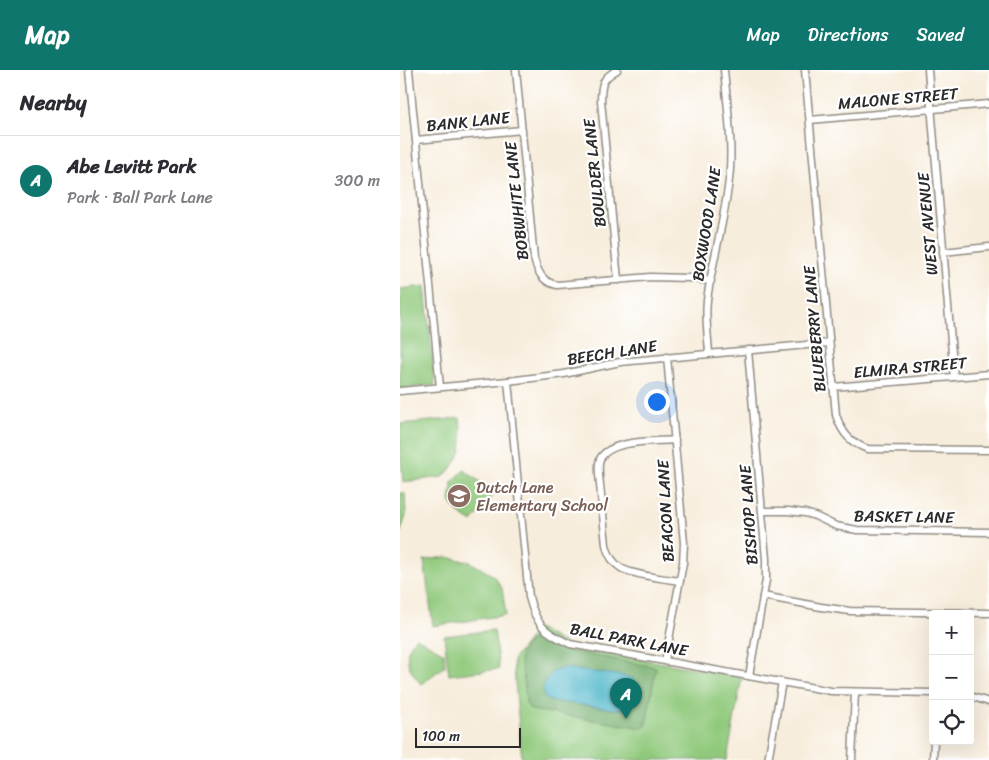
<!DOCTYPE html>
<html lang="en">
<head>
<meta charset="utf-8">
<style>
  :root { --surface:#fff; --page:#f7f7f7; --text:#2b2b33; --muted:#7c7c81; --line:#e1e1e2; --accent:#0f766e }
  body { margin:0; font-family:Sriracha,sans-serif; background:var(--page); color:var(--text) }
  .controls { position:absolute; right:15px; bottom:15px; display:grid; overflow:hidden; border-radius:5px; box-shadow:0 5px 20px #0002 }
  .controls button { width:45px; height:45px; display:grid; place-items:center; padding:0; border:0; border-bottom:1px solid var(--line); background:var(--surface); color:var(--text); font:25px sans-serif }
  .scale { position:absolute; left:15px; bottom:12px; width:106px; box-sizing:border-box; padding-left:5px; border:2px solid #2b2b2b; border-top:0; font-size:14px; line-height:18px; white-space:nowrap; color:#2b2b2b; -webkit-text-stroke:4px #fff; paint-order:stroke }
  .you { position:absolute; left:256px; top:331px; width:18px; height:18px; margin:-12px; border:4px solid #fff; border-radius:50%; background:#1a73e8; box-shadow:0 0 0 8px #1a73e833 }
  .badge { display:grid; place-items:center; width:32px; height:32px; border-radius:50%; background:var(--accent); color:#fff; font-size:16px; font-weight:700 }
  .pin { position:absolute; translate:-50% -41px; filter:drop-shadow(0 1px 2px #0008) }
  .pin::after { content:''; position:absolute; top:26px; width:18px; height:15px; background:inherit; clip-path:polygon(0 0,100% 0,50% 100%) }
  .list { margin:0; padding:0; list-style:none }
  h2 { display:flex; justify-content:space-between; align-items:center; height:65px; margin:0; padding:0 20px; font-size:21px }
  h2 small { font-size:16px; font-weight:400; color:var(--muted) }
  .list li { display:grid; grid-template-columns:32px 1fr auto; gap:15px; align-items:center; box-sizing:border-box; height:90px; padding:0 20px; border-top:1px solid var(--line) }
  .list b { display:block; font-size:19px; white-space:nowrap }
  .list p { margin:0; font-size:16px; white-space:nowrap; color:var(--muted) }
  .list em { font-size:16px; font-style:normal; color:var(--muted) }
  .icon { flex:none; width:28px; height:28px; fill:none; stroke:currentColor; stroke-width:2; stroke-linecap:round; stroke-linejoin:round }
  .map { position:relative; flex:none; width:589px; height:690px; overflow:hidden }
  header { display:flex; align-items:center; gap:30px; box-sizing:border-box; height:70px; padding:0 25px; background:var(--accent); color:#fff }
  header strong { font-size:24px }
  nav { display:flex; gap:28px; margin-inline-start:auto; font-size:18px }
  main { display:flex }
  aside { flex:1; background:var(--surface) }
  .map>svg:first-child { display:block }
  .green { fill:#90c97c; stroke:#5e7a54 }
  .forest { fill:#74ad6c; stroke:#506c4c }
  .water { fill:#4bb5c9; stroke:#3b707a }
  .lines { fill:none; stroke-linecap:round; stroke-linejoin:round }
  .street-casing { stroke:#918c84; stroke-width:9 }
  .street { stroke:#fff; stroke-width:6 }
  .labels { text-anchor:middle; stroke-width:4.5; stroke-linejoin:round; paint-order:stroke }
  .street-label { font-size:16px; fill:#2b2b2b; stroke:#fff }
  .education-label { font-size:16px; fill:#785e54; stroke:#fff; text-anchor:start }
</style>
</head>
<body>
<header>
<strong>Map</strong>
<nav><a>Map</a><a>Directions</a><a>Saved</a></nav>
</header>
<main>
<aside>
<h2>Nearby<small></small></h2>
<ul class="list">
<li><span class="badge">A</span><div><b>Abe Levitt Park</b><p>Park · Ball Park Lane</p></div><em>300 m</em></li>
</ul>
</aside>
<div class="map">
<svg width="589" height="690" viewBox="0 0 589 690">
  <rect width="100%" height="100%" fill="#fff"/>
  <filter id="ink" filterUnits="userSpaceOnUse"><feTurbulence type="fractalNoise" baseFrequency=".02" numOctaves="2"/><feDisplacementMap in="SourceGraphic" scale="10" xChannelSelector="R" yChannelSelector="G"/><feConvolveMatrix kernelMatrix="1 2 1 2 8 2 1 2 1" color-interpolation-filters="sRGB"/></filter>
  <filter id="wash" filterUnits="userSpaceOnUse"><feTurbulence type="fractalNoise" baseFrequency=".0096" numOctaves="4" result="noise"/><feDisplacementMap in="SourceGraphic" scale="20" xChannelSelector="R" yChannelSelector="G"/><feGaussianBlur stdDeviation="1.12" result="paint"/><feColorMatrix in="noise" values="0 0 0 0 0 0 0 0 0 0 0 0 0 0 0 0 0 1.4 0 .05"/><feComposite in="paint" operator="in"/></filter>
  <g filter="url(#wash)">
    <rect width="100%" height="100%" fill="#f7eddc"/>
    <g class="green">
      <path d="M25,216L35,315L0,319V219Z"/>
      <path d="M60,348C63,378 65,384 43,407L3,412L0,380V354Z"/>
      <path d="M64,400L95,423L72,452L57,442L50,431L52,412Z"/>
      <path d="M0,423H5L6,446L0,464Z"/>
      <path d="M46,487L70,492L94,506L102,518L106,545L33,556L24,490Z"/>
      <path d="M138,558L168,576L342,607L327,690H122L113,590Z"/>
      <path d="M94,560L99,599L49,605L44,566Z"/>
      <path d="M16,567L44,583L45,596L21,614C13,605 5,594 8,581C9,577 13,572 16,567Z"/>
    </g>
    <path class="forest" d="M137,566C144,566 155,576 163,580L256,597L246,656L242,658L132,640L129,638L126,633L124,610L120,591L121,583L128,573Z"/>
    <path class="water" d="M164,598L219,605L233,608L237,616L229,636L222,639H213L150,631L145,628L143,623L144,613L152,602Z"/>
  </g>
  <g filter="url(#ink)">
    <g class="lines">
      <g class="street-casing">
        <g id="street">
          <path d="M9,0L40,317"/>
          <path d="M116,0L134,189C138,202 142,212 157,215L250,207L289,208L311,211"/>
          <path d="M217,0C202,8 201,15 201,31L218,210"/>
          <path d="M405,0L436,345C442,363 450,373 468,379L589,380"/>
          <path d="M528,0L554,307"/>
          <path d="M410,50L589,34"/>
          <path d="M16,70L122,60"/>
          <path d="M543,182L589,177"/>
          <path d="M348,280L366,489V510L349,606"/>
          <path d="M309,283C308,266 305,247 307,230C313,186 327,143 330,99C332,66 327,33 324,0"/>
          <path d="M108,311L129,527C136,555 144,562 170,574L431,621L533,623"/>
          <path d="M433,317L589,304"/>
          <path d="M0,321L108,311L164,304L220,292L429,273"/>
          <path d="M275,370C255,372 211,369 200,389C198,394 199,400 199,405L206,475C208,484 213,493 221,498C232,505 266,509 280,511"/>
          <path d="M362,441H388L405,443L415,446L436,456L457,460L589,462"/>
          <path d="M363,526L421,537L450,541L589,543"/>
          <path d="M265,591L283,493L284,473L267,287"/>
          <path d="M570,626L589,632"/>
          <path d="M368,690L382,612"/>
          <path d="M452,690L455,622"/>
          <path d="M533,690L534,671"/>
        </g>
      </g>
      <use href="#street" class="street"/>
    </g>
  </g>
  <defs>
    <g id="school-disc" transform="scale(1.25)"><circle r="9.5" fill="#8d6e63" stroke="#fff"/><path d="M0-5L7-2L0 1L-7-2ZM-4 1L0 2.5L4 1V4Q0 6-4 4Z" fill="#fff"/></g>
  </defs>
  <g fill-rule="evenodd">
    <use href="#school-disc" x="59" y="426"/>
  </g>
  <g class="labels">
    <g class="street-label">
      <text transform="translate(498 28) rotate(-5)" y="6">MALONE STREET</text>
      <text transform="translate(68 51) rotate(-6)" y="6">BANK LANE</text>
      <text transform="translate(194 103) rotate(-96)" y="6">BOULDER LANE</text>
      <text transform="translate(116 131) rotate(-96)" y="6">BOBWHITE LANE</text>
      <text transform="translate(306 154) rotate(-81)" y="6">BOXWOOD LANE</text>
      <text transform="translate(527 154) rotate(-95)" y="6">WEST AVENUE</text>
      <text transform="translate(414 259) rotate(-95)" y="6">BLUEBERRY LANE</text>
      <text transform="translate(212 282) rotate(-9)" y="6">BEECH LANE</text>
      <text transform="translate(510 297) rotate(-5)" y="6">ELMIRA STREET</text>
      <text transform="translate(265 441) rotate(-93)" y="6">BEACON LANE</text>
      <text transform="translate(348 445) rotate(-94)" y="6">BISHOP LANE</text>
      <text transform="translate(504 446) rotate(1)" y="6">BASKET LANE</text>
      <text transform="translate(229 569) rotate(11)" y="6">BALL PARK LANE</text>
    </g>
    <g class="education-label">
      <text x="76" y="423">Dutch Lane<tspan x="76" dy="18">Elementary School</tspan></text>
    </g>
  </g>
</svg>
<div class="controls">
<button>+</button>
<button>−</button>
<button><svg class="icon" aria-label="locate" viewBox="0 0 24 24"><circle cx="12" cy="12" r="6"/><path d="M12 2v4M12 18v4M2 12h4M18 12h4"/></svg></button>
</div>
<div class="scale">100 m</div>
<div class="you"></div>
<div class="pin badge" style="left:226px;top:649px">A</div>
</div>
</main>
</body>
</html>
